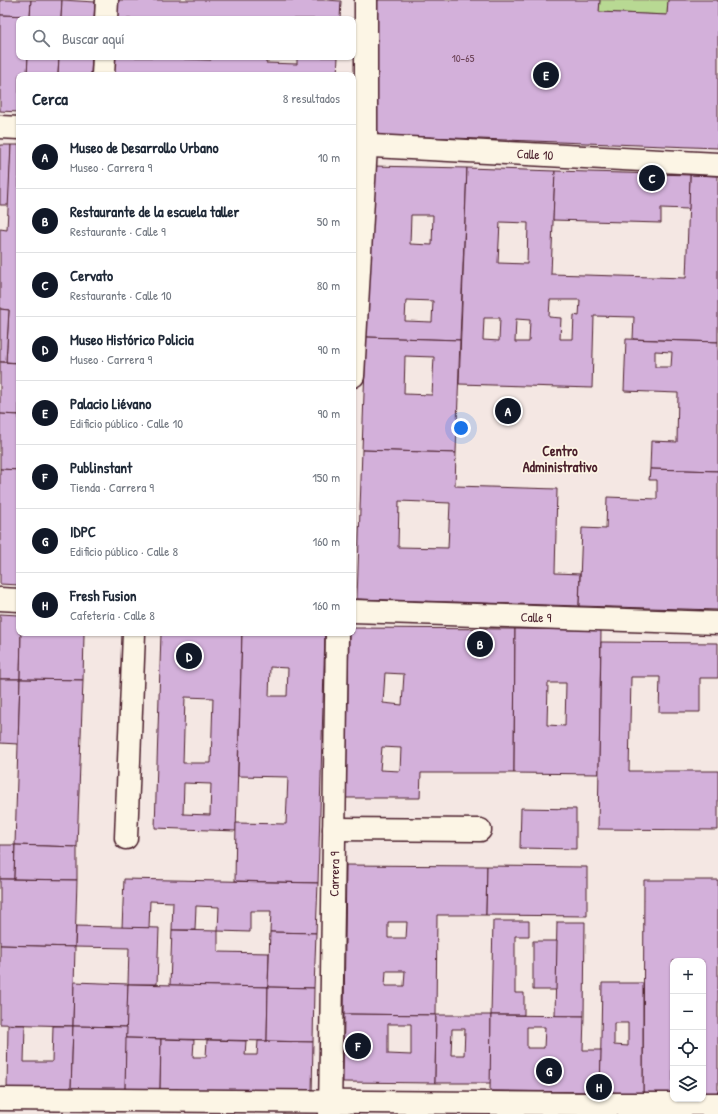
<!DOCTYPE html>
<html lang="es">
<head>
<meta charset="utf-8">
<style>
  :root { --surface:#fff; --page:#f2f2f3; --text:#1f2937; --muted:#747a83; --line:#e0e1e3; --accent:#111827 }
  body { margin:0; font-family:"Patrick Hand",sans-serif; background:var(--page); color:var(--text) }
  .controls { position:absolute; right:12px; bottom:12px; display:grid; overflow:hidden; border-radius:8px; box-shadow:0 1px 3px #0004 }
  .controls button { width:36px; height:36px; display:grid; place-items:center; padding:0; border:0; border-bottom:1px solid var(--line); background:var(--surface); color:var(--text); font:20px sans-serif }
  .you { position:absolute; left:461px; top:428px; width:14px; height:14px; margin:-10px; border:3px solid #fff; border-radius:50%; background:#1a73e8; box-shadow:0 0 0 6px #1a73e833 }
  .badge { display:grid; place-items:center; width:26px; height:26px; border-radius:50%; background:var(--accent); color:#fff; font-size:13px; font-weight:700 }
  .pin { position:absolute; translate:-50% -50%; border:2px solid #fff; box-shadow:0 1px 4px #0006 }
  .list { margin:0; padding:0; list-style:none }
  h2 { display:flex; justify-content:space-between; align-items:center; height:52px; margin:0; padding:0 16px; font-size:17px }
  h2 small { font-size:13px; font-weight:400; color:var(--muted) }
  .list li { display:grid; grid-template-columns:26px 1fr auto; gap:12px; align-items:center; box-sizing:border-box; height:64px; padding:0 16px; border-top:1px solid var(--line) }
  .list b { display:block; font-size:15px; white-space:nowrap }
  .list p { margin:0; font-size:13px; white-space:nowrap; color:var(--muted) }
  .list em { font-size:13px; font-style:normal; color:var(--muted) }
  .icon { flex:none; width:22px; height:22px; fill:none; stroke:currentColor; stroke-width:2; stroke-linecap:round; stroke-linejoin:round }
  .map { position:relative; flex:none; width:718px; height:1114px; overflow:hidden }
  .search { position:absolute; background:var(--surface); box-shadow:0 1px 3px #0004; left:16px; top:16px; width:340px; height:44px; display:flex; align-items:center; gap:10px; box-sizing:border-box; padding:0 14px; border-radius:8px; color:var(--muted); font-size:15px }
  .panel { position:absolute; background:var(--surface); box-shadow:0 1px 3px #0004; left:16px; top:72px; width:340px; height:564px; border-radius:8px }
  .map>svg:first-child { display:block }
  .green { fill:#b8d993; stroke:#817c5f }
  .building { fill:#d3b0da; stroke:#4a1f2b; fill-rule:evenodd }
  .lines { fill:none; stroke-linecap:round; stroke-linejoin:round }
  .minor-casing { stroke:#4a1f2b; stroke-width:25 }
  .minor { stroke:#fcf5e5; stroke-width:22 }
  .labels { text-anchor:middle; stroke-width:3.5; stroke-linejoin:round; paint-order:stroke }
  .number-label { font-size:11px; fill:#6c4357 }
  .street-label { font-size:13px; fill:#4a1f2b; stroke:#fcf5e5 }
  .neighbourhood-label { font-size:14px; font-weight:bold; fill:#4a1f2b; stroke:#fcf5e5 }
</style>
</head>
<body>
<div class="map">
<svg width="718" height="1114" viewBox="0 0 718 1114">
  <rect width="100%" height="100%" fill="#f4e7e3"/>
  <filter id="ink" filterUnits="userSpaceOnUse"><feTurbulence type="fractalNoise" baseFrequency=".025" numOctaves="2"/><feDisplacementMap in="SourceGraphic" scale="8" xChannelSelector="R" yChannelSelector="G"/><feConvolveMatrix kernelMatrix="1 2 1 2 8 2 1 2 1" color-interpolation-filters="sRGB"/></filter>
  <g filter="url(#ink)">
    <path class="green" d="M600,0H668L667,15L599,12Z"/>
    <g class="building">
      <path d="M0,0H31L30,16L0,15Z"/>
      <path d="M31,0H62L61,19H30Z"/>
      <path d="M62,0L95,2L94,19H61Z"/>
      <path d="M117,0H326L341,1L340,19H116Z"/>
      <path d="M375,0H600L599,12L667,15L668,0H718V148L373,135Z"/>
      <path d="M0,15L30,16V19H19V57H28L27,75H19V112L0,111Z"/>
      <path d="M28,57H59L58,75H27Z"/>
      <path d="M59,57H92L91,75H58Z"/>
      <path d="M114,57H184V59L211,60V57H266V63L297,64V57H338L337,75H113Z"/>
      <path d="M353,84H355L353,131Z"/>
      <path d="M0,145H11L9,205H0Z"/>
      <path d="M11,145H19V363L6,362L9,310L0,309V229L7,230Z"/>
      <path d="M372,166L467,168L460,340L366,337ZM411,215H433L432,245L410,244ZM406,300L433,301L432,322L405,321Z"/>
      <path d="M467,168L555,171L551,274L686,278L690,175L718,176V342L633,339L634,317L594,316L592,388L459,384ZM500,222L528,223L527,264L498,263ZM550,300H580L579,316L574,315L573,339H560L561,318L549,317ZM484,318H500L499,341L483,340ZM516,319L530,320L529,342H515Z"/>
      <path d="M555,171L690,175L689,209L661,208V223L553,220Z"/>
      <path d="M0,309L9,310L6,362H0Z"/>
      <path d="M366,337L460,340L456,453L362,450ZM405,356L434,357L432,395L404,394Z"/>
      <path d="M626,339L718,342V471L650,469L651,441L677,442L678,393L624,391ZM655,351L672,352L671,367H655Z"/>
      <path d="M0,362L19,363V415L0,414Z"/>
      <path d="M0,414L19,415V470L0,469Z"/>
      <path d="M362,450L456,453L455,486L557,489L555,573L580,574L579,606L357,599ZM399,501L450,503L448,548L398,547Z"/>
      <path d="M0,469L19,470V585L0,584Z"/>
      <path d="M650,469L718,471V610L579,606L582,528L606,529L607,497L657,499V480H649Z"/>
      <path d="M0,614L19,615V633H21L20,679H0Z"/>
      <path d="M353,628L515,629L514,773H421L420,798H346L349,633H353ZM385,673L404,674L402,705L383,703ZM382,747L401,748L400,771L380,770Z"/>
      <path d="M515,629L601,630L599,774L514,773ZM548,683H566L565,726L547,725Z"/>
      <path d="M21,633H84L83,680L20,679Z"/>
      <path d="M161,633H242L236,831L155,828ZM185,697L213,698L211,763H183ZM184,783L211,784L210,815L183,814Z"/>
      <path d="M242,633H325L318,883L235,881L236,823L286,824L288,777L238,776ZM270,667L288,668L287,696H269Z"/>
      <path d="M601,642L718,643V678H700V712H659L660,677H631L629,771H718V830L598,829Z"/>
      <path d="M0,679H20L18,744L0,743Z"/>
      <path d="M20,679L83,680L77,847L15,845Z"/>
      <path d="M521,808L576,809V849L520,848Z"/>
      <path d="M0,845H15L14,879H0Z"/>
      <path d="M15,845L77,847V880L14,879Z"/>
      <path d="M346,865L487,866L486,915H437L436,1015L344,1014ZM388,922H407L406,938H388ZM386,971H405L404,986H385Z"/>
      <path d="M487,866L587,867V916L486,915Z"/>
      <path d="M0,879L77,880L75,947L0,945Z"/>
      <path d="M124,879L318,883L316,933L270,932L271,911H250V932L218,931L219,907L196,906L195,930H172L173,902L150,901L149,928H122Z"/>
      <path d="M644,880H718V1093H703V961H673V1093H643Z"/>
      <path d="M493,921H529V936H515V993H524V1015H491Z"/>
      <path d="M557,922H585L584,1016H555Z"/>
      <path d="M76,926L159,928L157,984H128L129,948L75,947Z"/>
      <path d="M172,930L218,931V952L269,953L268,987L170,985Z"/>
      <path d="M270,932L316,933L314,988L268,987Z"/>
      <path d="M533,941H557L556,990H533Z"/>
      <path d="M0,945L75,947L73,1026L0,1024Z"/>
      <path d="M74,982L128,984L127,1027L73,1026Z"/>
      <path d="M602,983H643V1093L600,1092ZM614,1023H628V1046L614,1045Z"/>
      <path d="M128,984L268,987L267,1041L126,1038Z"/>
      <path d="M268,987L314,988L313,1042L267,1041Z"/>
      <path d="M344,1014L436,1015L435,1083L343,1082ZM388,1024H411V1055L388,1054Z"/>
      <path d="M436,1015H491V1083H435ZM452,1029H465L464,1055H451Z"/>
      <path d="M491,1015L584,1016L583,1050H601L600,1092L490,1091ZM527,1027H545L544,1048H527Z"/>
      <path d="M8,1025H25L24,1062H52L53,1026H73L71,1091L7,1090Z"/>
      <path d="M73,1026L127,1027L125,1092L71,1091Z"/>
      <path d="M126,1038L161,1039L160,1093L125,1092Z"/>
      <path d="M161,1039L194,1040L193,1057H206L207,1040L246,1041L245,1055H257L258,1041L313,1042L312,1094L160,1093Z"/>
    </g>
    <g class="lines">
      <g class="minor-casing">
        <g id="minor">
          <path d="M106,19L107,0"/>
          <path d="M103,75L104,57"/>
          <path d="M0,127L19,128"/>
          <path d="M353,145L718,164"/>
          <path d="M353,376L366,146V0"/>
          <path d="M0,599L19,600"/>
          <path d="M353,611L718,623"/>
          <path d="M334,829L480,830"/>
          <path d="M126,838L134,633"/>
          <path d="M0,1099L590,1104H718"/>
          <path d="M330,1114L337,633"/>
        </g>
      </g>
      <use href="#minor" class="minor"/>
    </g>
  </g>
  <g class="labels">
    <g class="number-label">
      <text x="463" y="62">10–65</text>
    </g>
    <g class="street-label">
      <text transform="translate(535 154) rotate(3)" y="5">Calle 10</text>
      <text transform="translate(536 617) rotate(2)" y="5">Calle 9</text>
      <text transform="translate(334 874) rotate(-89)" y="5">Carrera 9</text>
    </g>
    <g class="neighbourhood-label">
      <text x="560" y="456">Centro<tspan x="560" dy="16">Administrativo</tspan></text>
    </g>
  </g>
</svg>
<div class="controls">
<button>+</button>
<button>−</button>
<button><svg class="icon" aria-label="locate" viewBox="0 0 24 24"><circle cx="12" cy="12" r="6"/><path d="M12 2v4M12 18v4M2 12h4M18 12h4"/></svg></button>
<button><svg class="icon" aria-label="layers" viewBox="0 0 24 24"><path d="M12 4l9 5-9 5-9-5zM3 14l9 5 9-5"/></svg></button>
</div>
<div class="you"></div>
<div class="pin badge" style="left:508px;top:411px">A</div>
<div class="pin badge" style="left:480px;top:644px">B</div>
<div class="pin badge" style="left:652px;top:178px">C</div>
<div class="pin badge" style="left:189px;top:656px">D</div>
<div class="pin badge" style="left:546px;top:75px">E</div>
<div class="pin badge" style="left:358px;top:1046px">F</div>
<div class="pin badge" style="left:549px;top:1071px">G</div>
<div class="pin badge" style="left:599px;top:1087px">H</div>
<div class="search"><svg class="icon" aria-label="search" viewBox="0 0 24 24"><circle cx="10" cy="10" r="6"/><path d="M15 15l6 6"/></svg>Buscar aquí</div>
<section class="panel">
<h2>Cerca<small>8 resultados</small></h2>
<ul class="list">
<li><span class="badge">A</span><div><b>Museo de Desarrollo Urbano</b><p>Museo · Carrera 9</p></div><em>10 m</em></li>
<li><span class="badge">B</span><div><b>Restaurante de la escuela taller</b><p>Restaurante · Calle 9</p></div><em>50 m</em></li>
<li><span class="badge">C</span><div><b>Cervato</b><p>Restaurante · Calle 10</p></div><em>80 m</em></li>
<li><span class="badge">D</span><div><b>Museo Histórico Policia</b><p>Museo · Carrera 9</p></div><em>90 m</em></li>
<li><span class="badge">E</span><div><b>Palacio Liévano</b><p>Edificio público · Calle 10</p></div><em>90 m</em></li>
<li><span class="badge">F</span><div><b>Publinstant</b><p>Tienda · Carrera 9</p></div><em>150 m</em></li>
<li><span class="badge">G</span><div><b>IDPC</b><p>Edificio público · Calle 8</p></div><em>160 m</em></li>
<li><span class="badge">H</span><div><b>Fresh Fusion</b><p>Cafetería · Calle 8</p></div><em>160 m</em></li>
</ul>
</section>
</div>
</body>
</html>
